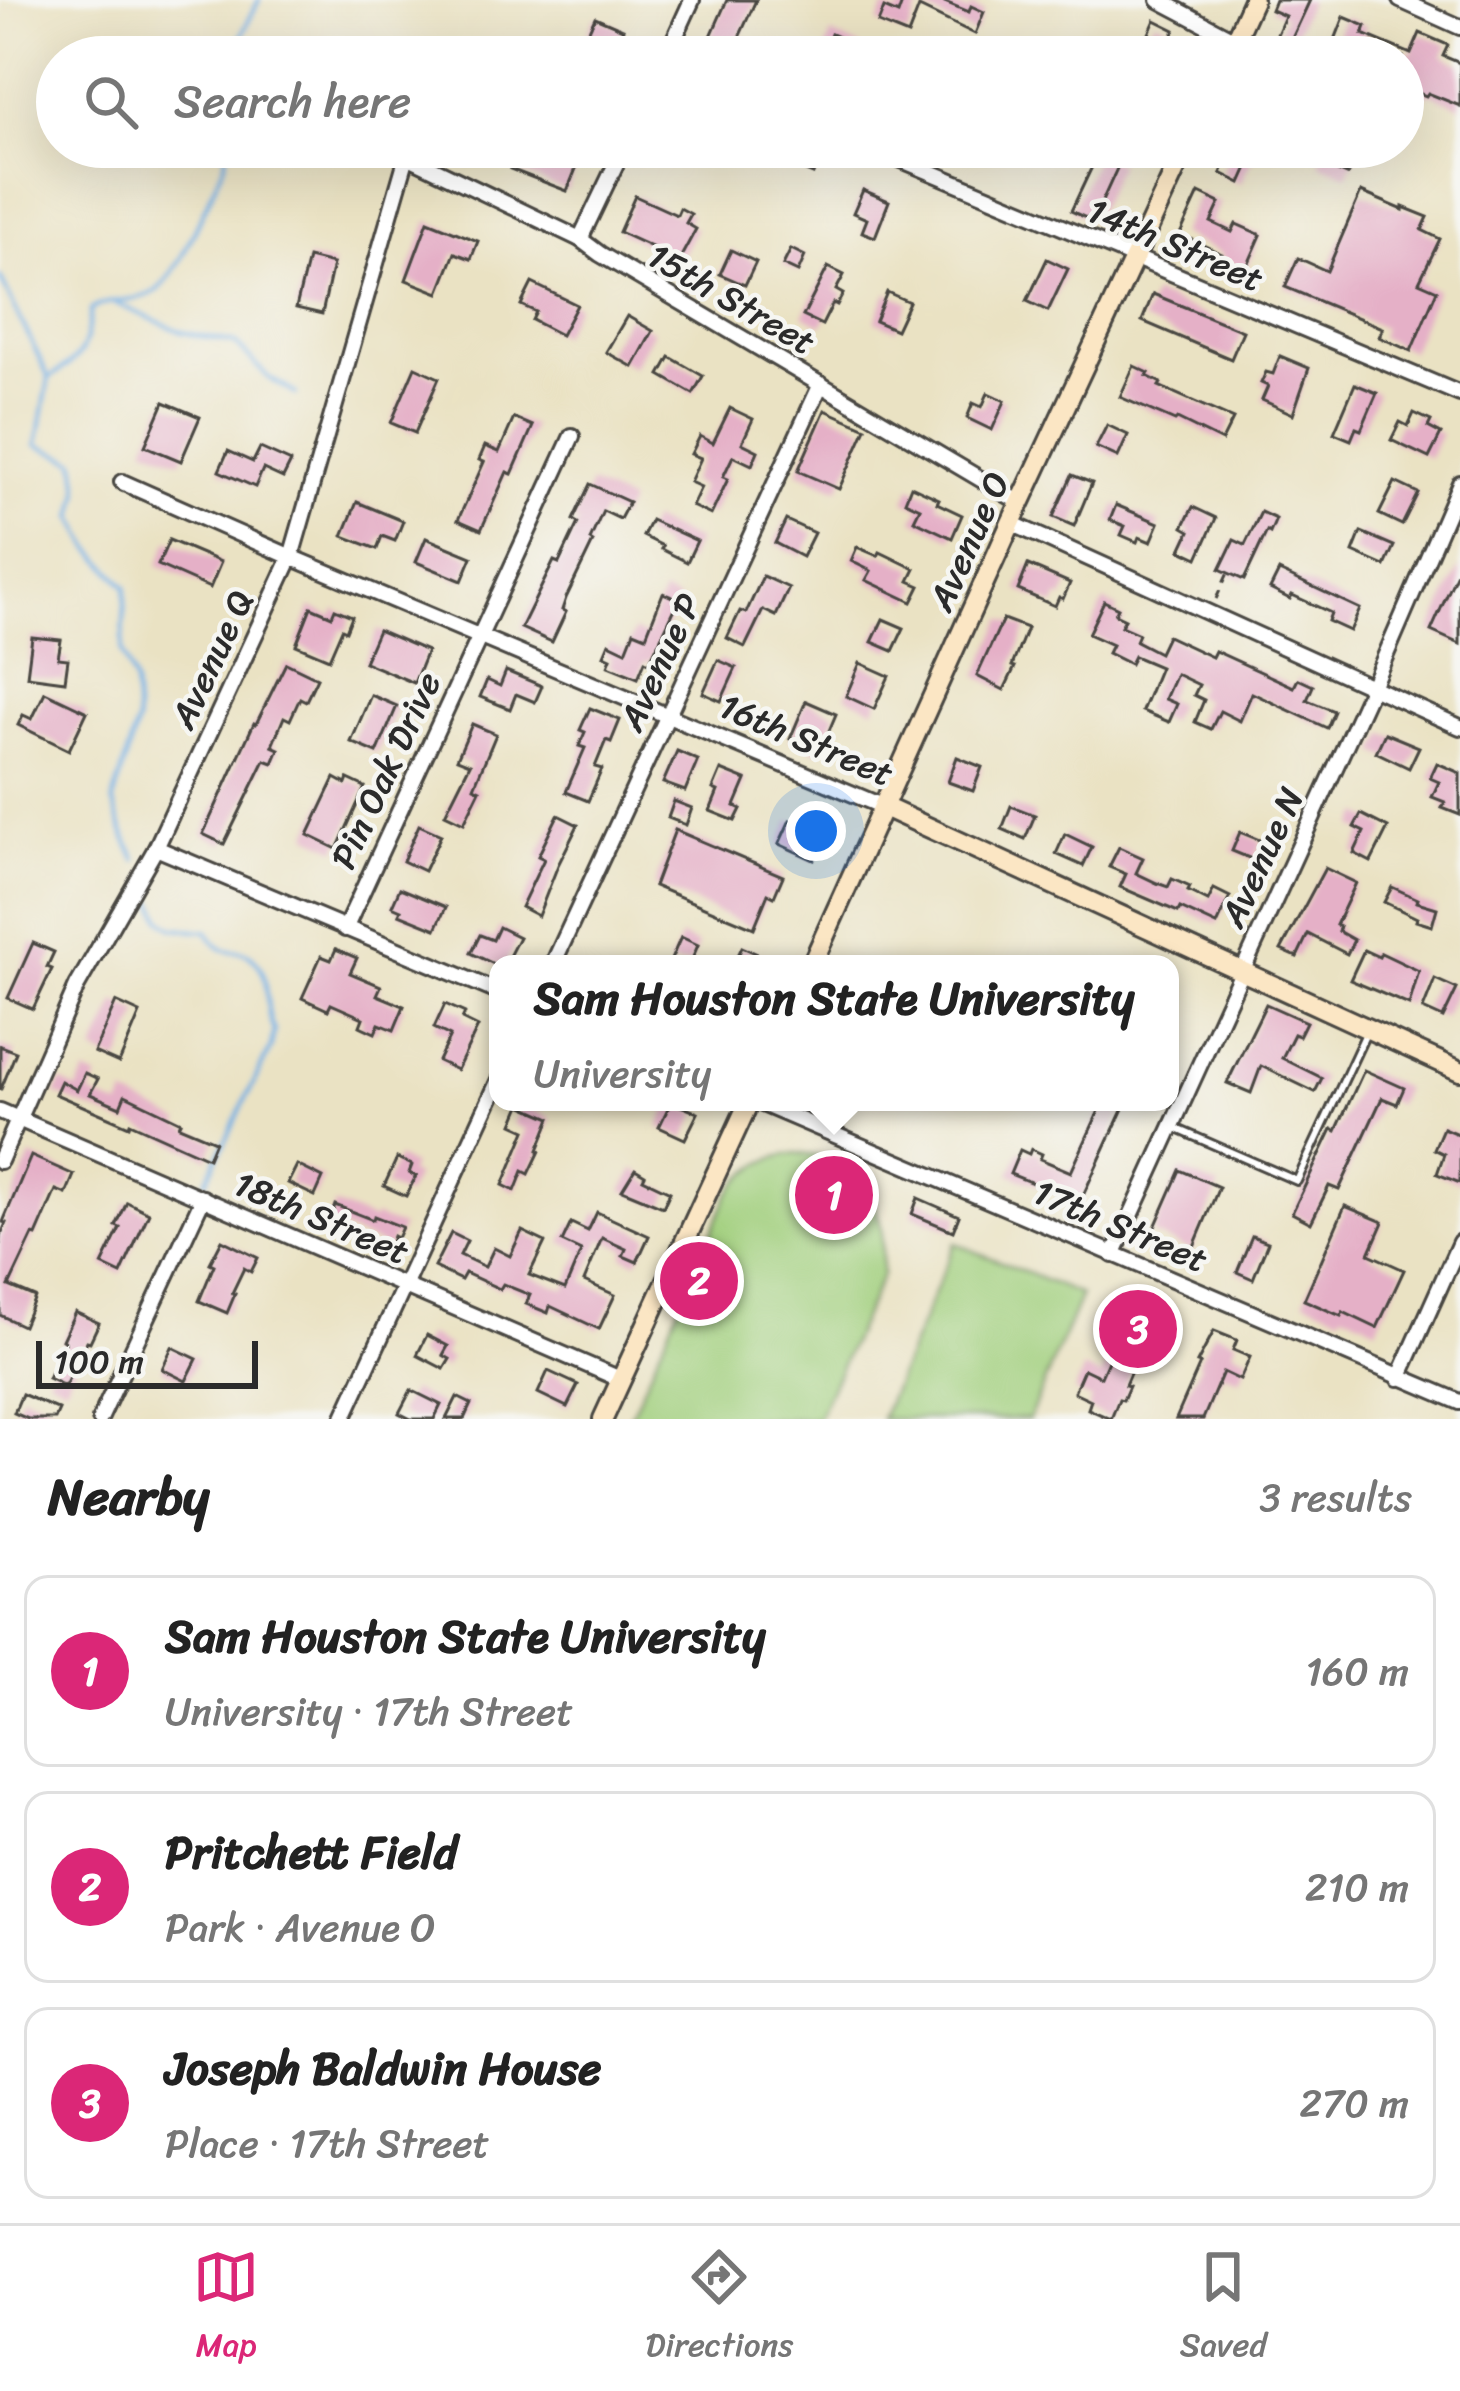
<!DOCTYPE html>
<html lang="en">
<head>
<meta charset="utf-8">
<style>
  :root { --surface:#fff; --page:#f6f6f6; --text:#222; --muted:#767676; --line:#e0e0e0; --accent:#db2777 }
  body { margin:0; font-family:Sriracha,sans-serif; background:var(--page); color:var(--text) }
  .scale { position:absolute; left:36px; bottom:30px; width:222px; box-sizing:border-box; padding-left:12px; border:6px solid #2b2b2b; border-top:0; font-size:33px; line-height:42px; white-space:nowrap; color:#2b2b2b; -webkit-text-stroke:9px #f6f6f2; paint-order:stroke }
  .you { position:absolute; left:816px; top:831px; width:42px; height:42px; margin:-30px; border:9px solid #fff; border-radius:50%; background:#1a73e8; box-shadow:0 0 0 18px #1a73e833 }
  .badge { display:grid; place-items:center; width:78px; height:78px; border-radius:50%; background:var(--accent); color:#fff; font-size:39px; font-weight:700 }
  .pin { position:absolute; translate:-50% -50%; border:6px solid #fff; box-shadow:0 3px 12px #0006 }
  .popup { position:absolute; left:489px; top:955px; width:690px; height:156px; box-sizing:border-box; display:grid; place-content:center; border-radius:24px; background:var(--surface); filter:drop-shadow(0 3px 9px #0005); font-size:39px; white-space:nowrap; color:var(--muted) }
  .popup b { font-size:45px; color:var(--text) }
  .popup::after { content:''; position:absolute; left:50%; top:100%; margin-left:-24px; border:24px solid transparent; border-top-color:var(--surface) }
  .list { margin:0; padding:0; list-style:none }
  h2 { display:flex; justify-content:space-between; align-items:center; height:156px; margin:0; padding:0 48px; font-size:51px }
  h2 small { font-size:39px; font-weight:400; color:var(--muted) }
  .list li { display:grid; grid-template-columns:78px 1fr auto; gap:36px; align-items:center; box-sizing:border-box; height:192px; margin:0 24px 24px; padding:0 24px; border:3px solid var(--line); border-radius:24px }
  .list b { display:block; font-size:45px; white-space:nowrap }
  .list p { margin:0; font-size:39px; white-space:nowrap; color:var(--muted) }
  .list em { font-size:39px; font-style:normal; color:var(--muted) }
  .icon { flex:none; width:66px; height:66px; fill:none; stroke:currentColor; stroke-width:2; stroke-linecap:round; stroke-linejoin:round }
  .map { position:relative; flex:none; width:1460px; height:1419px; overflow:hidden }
  .search { position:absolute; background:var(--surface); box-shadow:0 12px 48px #0002; left:36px; right:36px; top:36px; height:132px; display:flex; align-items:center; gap:30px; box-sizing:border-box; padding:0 42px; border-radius:66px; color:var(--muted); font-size:45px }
  .sheet { height:804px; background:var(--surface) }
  nav { display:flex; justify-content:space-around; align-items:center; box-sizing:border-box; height:168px; border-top:3px solid var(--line); background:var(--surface); font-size:33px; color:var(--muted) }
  nav a { display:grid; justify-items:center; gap:6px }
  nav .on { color:var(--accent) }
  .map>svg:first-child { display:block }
  .green { fill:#a1cf7d; stroke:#667d54; stroke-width:3 }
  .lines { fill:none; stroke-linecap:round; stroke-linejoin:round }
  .stream { stroke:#71afe3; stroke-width:4.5 }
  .building { fill:#e5b0c7 }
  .lane-casing { stroke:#484642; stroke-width:12 }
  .street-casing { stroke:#484642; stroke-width:20 }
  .secondary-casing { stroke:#484642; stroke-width:24 }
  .path { stroke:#484642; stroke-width:3; stroke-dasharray:9 9; stroke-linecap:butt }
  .lane { stroke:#fff; stroke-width:6 }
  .street { stroke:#fff; stroke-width:14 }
  .secondary { stroke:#fbe6c4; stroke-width:18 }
  .labels { text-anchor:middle; stroke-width:9; stroke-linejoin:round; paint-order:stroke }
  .street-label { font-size:36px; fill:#2b2b2b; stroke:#f6f6f2 }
</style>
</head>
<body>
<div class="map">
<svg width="1460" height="1419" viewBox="0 0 1460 1419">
  <rect width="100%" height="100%" fill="#f6f6f2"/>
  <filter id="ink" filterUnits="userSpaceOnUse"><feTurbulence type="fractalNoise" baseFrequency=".00833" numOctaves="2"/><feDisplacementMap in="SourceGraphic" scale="24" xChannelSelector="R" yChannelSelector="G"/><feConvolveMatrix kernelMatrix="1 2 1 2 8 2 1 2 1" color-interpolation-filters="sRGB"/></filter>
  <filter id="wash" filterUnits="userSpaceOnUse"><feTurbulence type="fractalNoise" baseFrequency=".004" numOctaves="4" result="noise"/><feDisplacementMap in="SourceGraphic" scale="48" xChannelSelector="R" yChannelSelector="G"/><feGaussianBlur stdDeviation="2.7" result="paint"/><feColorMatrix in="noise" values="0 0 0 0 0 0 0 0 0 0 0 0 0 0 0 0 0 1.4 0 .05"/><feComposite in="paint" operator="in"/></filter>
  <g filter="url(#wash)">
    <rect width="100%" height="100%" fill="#eae2c3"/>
    <g class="green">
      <path d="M796,1153L829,1158L851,1171L872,1197L882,1229V1275L817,1419H629L728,1195C745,1170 766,1157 796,1153Z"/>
      <path d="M955,1243L1081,1295L1029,1419H881Z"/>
    </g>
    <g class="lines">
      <g class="stream">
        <path d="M228,57L233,53L259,0"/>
        <path d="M0,277L49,378C86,354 84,352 91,310C110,297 138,303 156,291C180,274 211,192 225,163L227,147"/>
        <path d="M112,302L182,332L235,343L269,378L296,394"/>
        <path d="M49,378L37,445L76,461L80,491L74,517L90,547L126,587L122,652L134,682L137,723L113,801L121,827L136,860"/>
        <path d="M147,886L162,920L174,928L207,931C224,963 236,943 253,958C274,977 262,1009 274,1031L271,1047L206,1181"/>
      </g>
    </g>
    <g id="blocks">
      <g class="building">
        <path d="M727,0H756L737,42L750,48L746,57H715L704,52Z"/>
        <path d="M903,0H940L969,12L971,6L984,12L975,34L919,7L908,35L878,23L884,8L898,14Z"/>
        <path d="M1275,0H1310L1289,45L1275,39L1285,16L1271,10Z"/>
        <path d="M595,17L623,29L611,57H582L589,41L585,39Z"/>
        <path d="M1344,17L1366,26L1363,34L1411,54L1420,33L1448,45L1443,56L1460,63V106L1428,93L1426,96L1403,87V57H1369L1370,54L1335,40Z"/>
        <path d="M1155,20L1175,30L1163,57H1146L1140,54Z"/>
        <path d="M831,34L861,47L856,57H822Z"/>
        <path d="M519,147H529L577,166L567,191L510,169Z"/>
        <path d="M799,147H824L813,174L791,165Z"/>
        <path d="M1233,147H1244L1255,152L1241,183L1221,173Z"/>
        <path d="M1327,147H1360L1347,175L1319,163Z"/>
        <path d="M1098,154L1119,164L1093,221L1071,211Z"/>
        <path d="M863,190L889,201L875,237L862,232L867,219L853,213Z"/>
        <path d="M1361,192L1403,210V207L1428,217L1422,230L1440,239L1419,282L1437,290L1411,351L1379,337L1383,328L1285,287L1298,258L1327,271Z"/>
        <path d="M1199,193L1220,203L1211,222L1232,232L1236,224L1261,235L1246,269L1221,258L1222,254L1180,234Z"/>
        <path d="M635,196L677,215L680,208L691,214L686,223L696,229L677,264L656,253L658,250L619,232Z"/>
        <path d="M428,221L478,241L471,259L455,253L439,293L406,280Z"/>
        <path d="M791,249L805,256L798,272L783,265Z"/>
        <path d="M731,250L756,262L745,285L720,274Z"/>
        <path d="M308,258L333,264L322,314L296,308Z"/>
        <path d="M1047,259L1068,269L1048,311L1027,301Z"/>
        <path d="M828,267L844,275L836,290L843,294L837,305L833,303L822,325L803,316Z"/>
        <path d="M532,283L577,305L561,335L532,320L536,312L521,305Z"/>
        <path d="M887,292L909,302L896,330L875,321Z"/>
        <path d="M1153,294L1243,331L1231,359L1142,321Z"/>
        <path d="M627,316L653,331L633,367L606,352Z"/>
        <path d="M1280,356L1309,368L1293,414L1262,400L1268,386L1261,383L1266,372L1273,374Z"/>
        <path d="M670,357L703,376L693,394L660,375Z"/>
        <path d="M1134,366L1149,373L1147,376L1161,383L1159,386L1233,419L1222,441L1177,419L1175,421L1120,397Z"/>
        <path d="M415,367L439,378L415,433L391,423Z"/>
        <path d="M1355,384L1377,393L1361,430L1356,428L1351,440L1334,433Z"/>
        <path d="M988,393L1005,401L992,430L967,418L973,403L982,407Z"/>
        <path d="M164,402L200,417L181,461L145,446Z"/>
        <path d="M730,408L753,419L742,443L758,451L752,465L733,456L723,477L728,479L711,515L692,506L701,487L690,482L701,458L691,454L700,436L713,443Z"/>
        <path d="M825,410L866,428L839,489L798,471Z"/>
        <path d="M1414,413L1431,421L1428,427L1441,434L1429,458L1391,440L1400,422L1408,426Z"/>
        <path d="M514,418L533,426L512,474L507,472L481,530L458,520L484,462L479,460L485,446L499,452Z"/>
        <path d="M1107,425L1128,435L1118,457L1096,447Z"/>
        <path d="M260,448L291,462L283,478L263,469L255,487L219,471L228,451L253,462Z"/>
        <path d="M1072,475L1092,483L1074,526L1053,517Z"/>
        <path d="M1395,482L1418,493L1402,525L1379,514Z"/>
        <path d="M590,484L629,502L620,519L603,511L590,540L593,542L566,598L562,610L566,612L552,642L521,628L554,561L559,563L578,523L573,520Z"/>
        <path d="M911,486L939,499L937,503L962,515L952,538L914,520L920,508L905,501Z"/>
        <path d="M357,502L403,521L395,541L382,536L377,549L343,536Z"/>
        <path d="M1116,505L1159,523L1151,542L1139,537L1137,542L1121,535L1125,526L1110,520Z"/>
        <path d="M1193,507L1216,518L1198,558L1181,550L1190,531L1183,527Z"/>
        <path d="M1261,512L1276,519L1270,533L1267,531L1244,580L1220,569L1234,540L1245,545Z"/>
        <path d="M651,520L697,541L687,562L661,549L663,546L643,536Z"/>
        <path d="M786,520L814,533L802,557L775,543Z"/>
        <path d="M1361,532L1394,546L1385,566L1353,552Z"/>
        <path d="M426,538L472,557L462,581L416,562Z"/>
        <path d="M169,540L221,562L210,588L158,565Z"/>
        <path d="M857,547L878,556L880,552L915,569L909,581L920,586L912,602L866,580L871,571L851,561Z"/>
        <path d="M1028,565L1070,583L1063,599L1059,597L1055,606L1018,590Z"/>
        <path d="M1460,566V644L1431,631Z"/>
        <path d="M1279,571L1360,609L1350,631L1328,621L1331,613L1292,595L1290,599L1270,589Z"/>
        <path d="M763,576L789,588L776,616L763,610L745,647L727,638L740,611L746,613Z"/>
        <path d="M663,593L679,600L649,663L645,661L638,678L608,666L611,658L604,655L609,643L626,651L634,631L646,636Z"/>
        <path d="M1104,601L1118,608L1115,614L1125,619L1121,626L1139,634L1136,641L1159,653L1167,636L1212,657L1215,651L1294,687L1298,679L1313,686L1307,700L1334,711L1327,728L1252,693L1240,721L1220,711L1211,729L1195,722L1204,700L1194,695L1199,685L1176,674L1165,699L1177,704L1169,722L1142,711L1160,667L1134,656L1130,664L1108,653L1112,645L1088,634Z"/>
        <path d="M311,607L332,616L335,609L352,616L346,631L342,629L329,659L296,645Z"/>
        <path d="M883,619L904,628L893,651L872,642Z"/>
        <path d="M1003,619L1027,628L1012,666L1015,667L1004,690L977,676Z"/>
        <path d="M378,630L427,651L414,683L364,662Z"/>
        <path d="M32,637L61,640L58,658L68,659L65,681L27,676Z"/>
        <path d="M718,660L736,668L721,701L703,693Z"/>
        <path d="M286,663L317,678L306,701L300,698L290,720L284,717L272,746L279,749L273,763L265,760L224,844L203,834L254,723L256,724Z"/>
        <path d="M860,663L889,676L874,709L846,696Z"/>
        <path d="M506,671L542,686L535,702L516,694L510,709L480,697L487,680L500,686Z"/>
        <path d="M45,692L87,712L69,750L18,725L23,715L32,719Z"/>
        <path d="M371,695L397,706L377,753L351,742Z"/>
        <path d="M806,701L836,714L820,752L790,739Z"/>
        <path d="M590,708L620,720L611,742L606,740L595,767L602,769L588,801L566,792L585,748L579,746L585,732L580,730Z"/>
        <path d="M472,724L496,734L474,787L480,790L464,823L445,814L470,764L457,759Z"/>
        <path d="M1385,733L1419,747L1409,768L1376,752Z"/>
        <path d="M677,751L698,760L685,791L663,783Z"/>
        <path d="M957,757L982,767L973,791L948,782Z"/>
        <path d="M1437,763L1460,773V815L1442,808L1445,802L1432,797L1439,782L1430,778Z"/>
        <path d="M721,770L746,780L735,806L741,809L735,821L710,811L718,791L713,789Z"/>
        <path d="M335,778L346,784L348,779L365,787L337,849L308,835Z"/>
        <path d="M674,801L692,808L686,825L668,818Z"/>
        <path d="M1011,806L1035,815L1025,839L1002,829Z"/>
        <path d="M1361,814L1388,828L1371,862L1354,853L1364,832L1354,827Z"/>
        <path d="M558,815L578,825L558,865L538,916L521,907L544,859L538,856Z"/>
        <path d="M790,820L825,837L814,860L779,844Z"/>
        <path d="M419,825L441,835L424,871L403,861Z"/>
        <path d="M675,830L783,876L774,897L768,894L754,928L654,886Z"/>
        <path d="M1240,832L1262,841L1254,860L1232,851Z"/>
        <path d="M1065,834L1092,847L1083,866L1056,854Z"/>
        <path d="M1119,847L1143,858L1136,873L1157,883L1168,887L1172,879L1190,887L1188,891L1208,901L1214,889L1230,897L1217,925L1180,908L1178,912L1120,887L1126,874L1109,867Z"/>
        <path d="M1325,868L1356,883L1336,925L1340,927L1338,931L1354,940L1347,954L1308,934L1297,957L1281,950Z"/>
        <path d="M1392,887L1418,899L1417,902L1437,908L1432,926L1416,921L1417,918L1384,902Z"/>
        <path d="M400,888L446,907L436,929L399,914L401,910L392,906Z"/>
        <path d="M499,927L519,937L505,964H494L471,953L480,935L493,940Z"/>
        <path d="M681,937L698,945L690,964H669Z"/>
        <path d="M33,943L54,952L47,967L52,969L33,1009L8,998Z"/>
        <path d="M742,947L780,964H734Z"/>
        <path d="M336,949L357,958L350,973L381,986L377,995L404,1006L394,1030L379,1024L375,1033L360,1026L363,1018L331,1004L328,1010L302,998L321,956L331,960Z"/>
        <path d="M1364,950L1379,957L1381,953L1419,971L1409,1005L1350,980Z"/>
        <path d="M1435,979L1457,989L1443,1018L1423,1009Z"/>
        <path d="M116,1002L140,1013L119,1063L94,1052Z"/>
        <path d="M445,1004L465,1013L462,1019L478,1027L457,1070L438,1061L450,1036L434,1028Z"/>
        <path d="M1266,1004L1306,1022L1299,1036L1294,1034L1282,1058L1322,1078L1315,1092L1261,1066L1251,1093L1227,1083Z"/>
        <path d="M0,1046L16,1052L1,1089H0Z"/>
        <path d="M1364,1070L1404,1088L1397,1104L1382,1098L1339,1190L1329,1186L1311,1223L1292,1213L1332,1129L1336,1131Z"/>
        <path d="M85,1073L98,1079L90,1094L120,1107L125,1095L181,1122L179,1126L215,1141L208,1158L130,1123L129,1126L55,1094L61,1081L77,1090Z"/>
        <path d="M671,1102L698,1113L685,1139L659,1127Z"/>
        <path d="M1103,1102H1126L1080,1202L1010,1174L1020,1150L1029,1154L1031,1149L1042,1154L1040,1159L1071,1172Z"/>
        <path d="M521,1105L551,1118L538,1150L540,1151L529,1174L523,1171L515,1191L503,1185L526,1130L513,1124Z"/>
        <path d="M1443,1128L1460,1135V1183L1437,1174L1444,1154L1434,1149Z"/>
        <path d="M31,1156L74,1175L66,1194L56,1190L36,1236L33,1235L9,1286L35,1297L23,1326L0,1315V1237L6,1223L3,1222Z"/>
        <path d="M397,1158L412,1165L409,1173L416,1176L406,1196L384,1186Z"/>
        <path d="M297,1165L323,1178L315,1196L288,1183Z"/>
        <path d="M635,1169L645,1175L643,1179L670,1192L663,1207L622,1190Z"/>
        <path d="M1180,1170L1219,1187L1192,1251L1152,1234Z"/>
        <path d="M918,1198L959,1216L953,1231L912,1214Z"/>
        <path d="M127,1202L149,1213L121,1274L102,1265L120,1228L116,1226Z"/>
        <path d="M335,1205L373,1220L374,1216L402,1227L397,1238L393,1236L389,1248L328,1224Z"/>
        <path d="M1345,1206L1383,1222L1369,1254L1404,1270L1377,1328L1343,1312L1341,1316L1304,1300Z"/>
        <path d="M597,1212L649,1236L637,1262L623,1256L626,1249L602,1238L584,1281L615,1295L599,1329L550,1306L548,1313L526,1304L530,1295L503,1284L500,1289L465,1273L461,1280L434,1267L451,1233L467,1241L460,1255L485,1267L494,1248L510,1256L522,1231L545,1242L529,1275L565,1289L581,1251L562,1242L571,1223L588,1231Z"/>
        <path d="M1252,1236L1268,1242L1253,1279L1237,1272Z"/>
        <path d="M222,1240L258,1258L251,1272L244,1268L232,1293L235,1294L227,1313L199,1301L214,1265L210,1263Z"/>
        <path d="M1136,1297L1158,1307L1150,1327L1154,1328L1148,1342L1144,1341L1125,1385L1129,1386L1123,1400L1119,1399L1111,1419L1088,1409L1091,1400L1074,1392L1084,1369L1101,1377L1122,1329L1104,1321L1114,1299L1132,1306Z"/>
        <path d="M75,1312L99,1323L90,1342L87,1341L65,1386L48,1378L65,1342L62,1340Z"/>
        <path d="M1214,1331L1237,1340L1233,1350L1250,1357L1240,1380L1223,1372L1203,1419H1176L1200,1364L1197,1363Z"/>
        <path d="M427,1335L448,1346L443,1355L450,1359L444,1369L417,1355Z"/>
        <path d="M172,1347L197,1359L186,1381L162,1369Z"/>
        <path d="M548,1371L578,1385L567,1407L538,1393Z"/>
        <path d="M411,1390L441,1405L434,1419H411L399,1413Z"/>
        <path d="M22,1394L59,1410L55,1419H28L14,1413Z"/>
        <path d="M457,1397L471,1404L464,1419H446Z"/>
      </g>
    </g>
  </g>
  <g filter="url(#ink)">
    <use href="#blocks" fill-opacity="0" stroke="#484642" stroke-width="3"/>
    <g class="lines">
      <g class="lane-casing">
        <path id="lane" d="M1175,1128L1297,1181L1367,1031"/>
      </g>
      <g class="street-casing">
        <g id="street">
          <path d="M1159,0L1235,40"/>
          <path d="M1400,0L1460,27"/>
          <path d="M666,57L692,0"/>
          <path d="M871,147L1460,394"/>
          <path d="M580,239L624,147"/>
          <path d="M122,482L291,557L884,807"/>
          <path d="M1011,523L1460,727"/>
          <path d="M156,848L498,992"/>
          <path d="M345,929L572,436"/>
          <path d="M553,964L821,384"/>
          <path d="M758,1102L1460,1402"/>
          <path d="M0,1111L620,1379"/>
          <path d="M0,1161L77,986L156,848L291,557L407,156L580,239L600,254L1021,503"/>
          <path d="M1113,1255L1372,687L1460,483"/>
          <path d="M1399,1378L1460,1242"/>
          <path d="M100,1419L203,1198"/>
          <path d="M343,1419L498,1082"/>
        </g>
      </g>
      <g class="secondary-casing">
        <g id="secondary">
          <path d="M1227,57L1253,0"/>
          <path d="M884,807L1460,1071"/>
          <path d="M812,964L1011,523L1186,147"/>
          <path d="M603,1419L749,1102"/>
        </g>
      </g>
      <path class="path" d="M1216,599L1228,573"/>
      <use href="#lane" class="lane"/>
      <use href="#street" class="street"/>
      <use href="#secondary" class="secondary"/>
    </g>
  </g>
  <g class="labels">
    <g class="street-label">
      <text transform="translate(1176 244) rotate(23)" y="13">14th Street</text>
      <text transform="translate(732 298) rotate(30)" y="13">15th Street</text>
      <text transform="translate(968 541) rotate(-66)" y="13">Avenue O</text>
      <text transform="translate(211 659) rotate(-65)" y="13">Avenue Q</text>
      <text transform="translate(659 662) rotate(-65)" y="13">Avenue P</text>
      <text transform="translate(807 739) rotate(23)" y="13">16th Street</text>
      <text transform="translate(385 770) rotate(-65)" y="13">Pin Oak Drive</text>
      <text transform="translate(1261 857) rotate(-65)" y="13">Avenue N</text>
      <text transform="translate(322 1217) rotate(23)" y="13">18th Street</text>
      <text transform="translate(1121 1225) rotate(23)" y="13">17th Street</text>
    </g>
  </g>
</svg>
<div class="scale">100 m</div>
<div class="you"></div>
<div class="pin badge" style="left:834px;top:1195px">1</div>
<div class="popup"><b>Sam Houston State University</b>University</div>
<div class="pin badge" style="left:699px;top:1281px">2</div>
<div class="pin badge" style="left:1138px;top:1329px">3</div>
<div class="search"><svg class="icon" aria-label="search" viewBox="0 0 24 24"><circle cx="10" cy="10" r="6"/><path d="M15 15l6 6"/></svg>Search here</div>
</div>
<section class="sheet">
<h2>Nearby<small>3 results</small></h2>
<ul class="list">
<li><span class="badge">1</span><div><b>Sam Houston State University</b><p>University · 17th Street</p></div><em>160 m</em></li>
<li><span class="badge">2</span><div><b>Pritchett Field</b><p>Park · Avenue O</p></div><em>210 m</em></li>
<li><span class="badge">3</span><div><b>Joseph Baldwin House</b><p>Place · 17th Street</p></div><em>270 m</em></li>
</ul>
</section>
<nav>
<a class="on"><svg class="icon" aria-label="map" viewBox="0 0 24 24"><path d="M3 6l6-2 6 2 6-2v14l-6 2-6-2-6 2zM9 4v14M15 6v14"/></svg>Map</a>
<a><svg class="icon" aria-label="directions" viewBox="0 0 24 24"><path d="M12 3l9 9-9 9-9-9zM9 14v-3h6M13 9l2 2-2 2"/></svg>Directions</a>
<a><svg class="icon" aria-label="saved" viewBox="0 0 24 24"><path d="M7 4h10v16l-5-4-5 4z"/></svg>Saved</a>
</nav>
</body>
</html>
